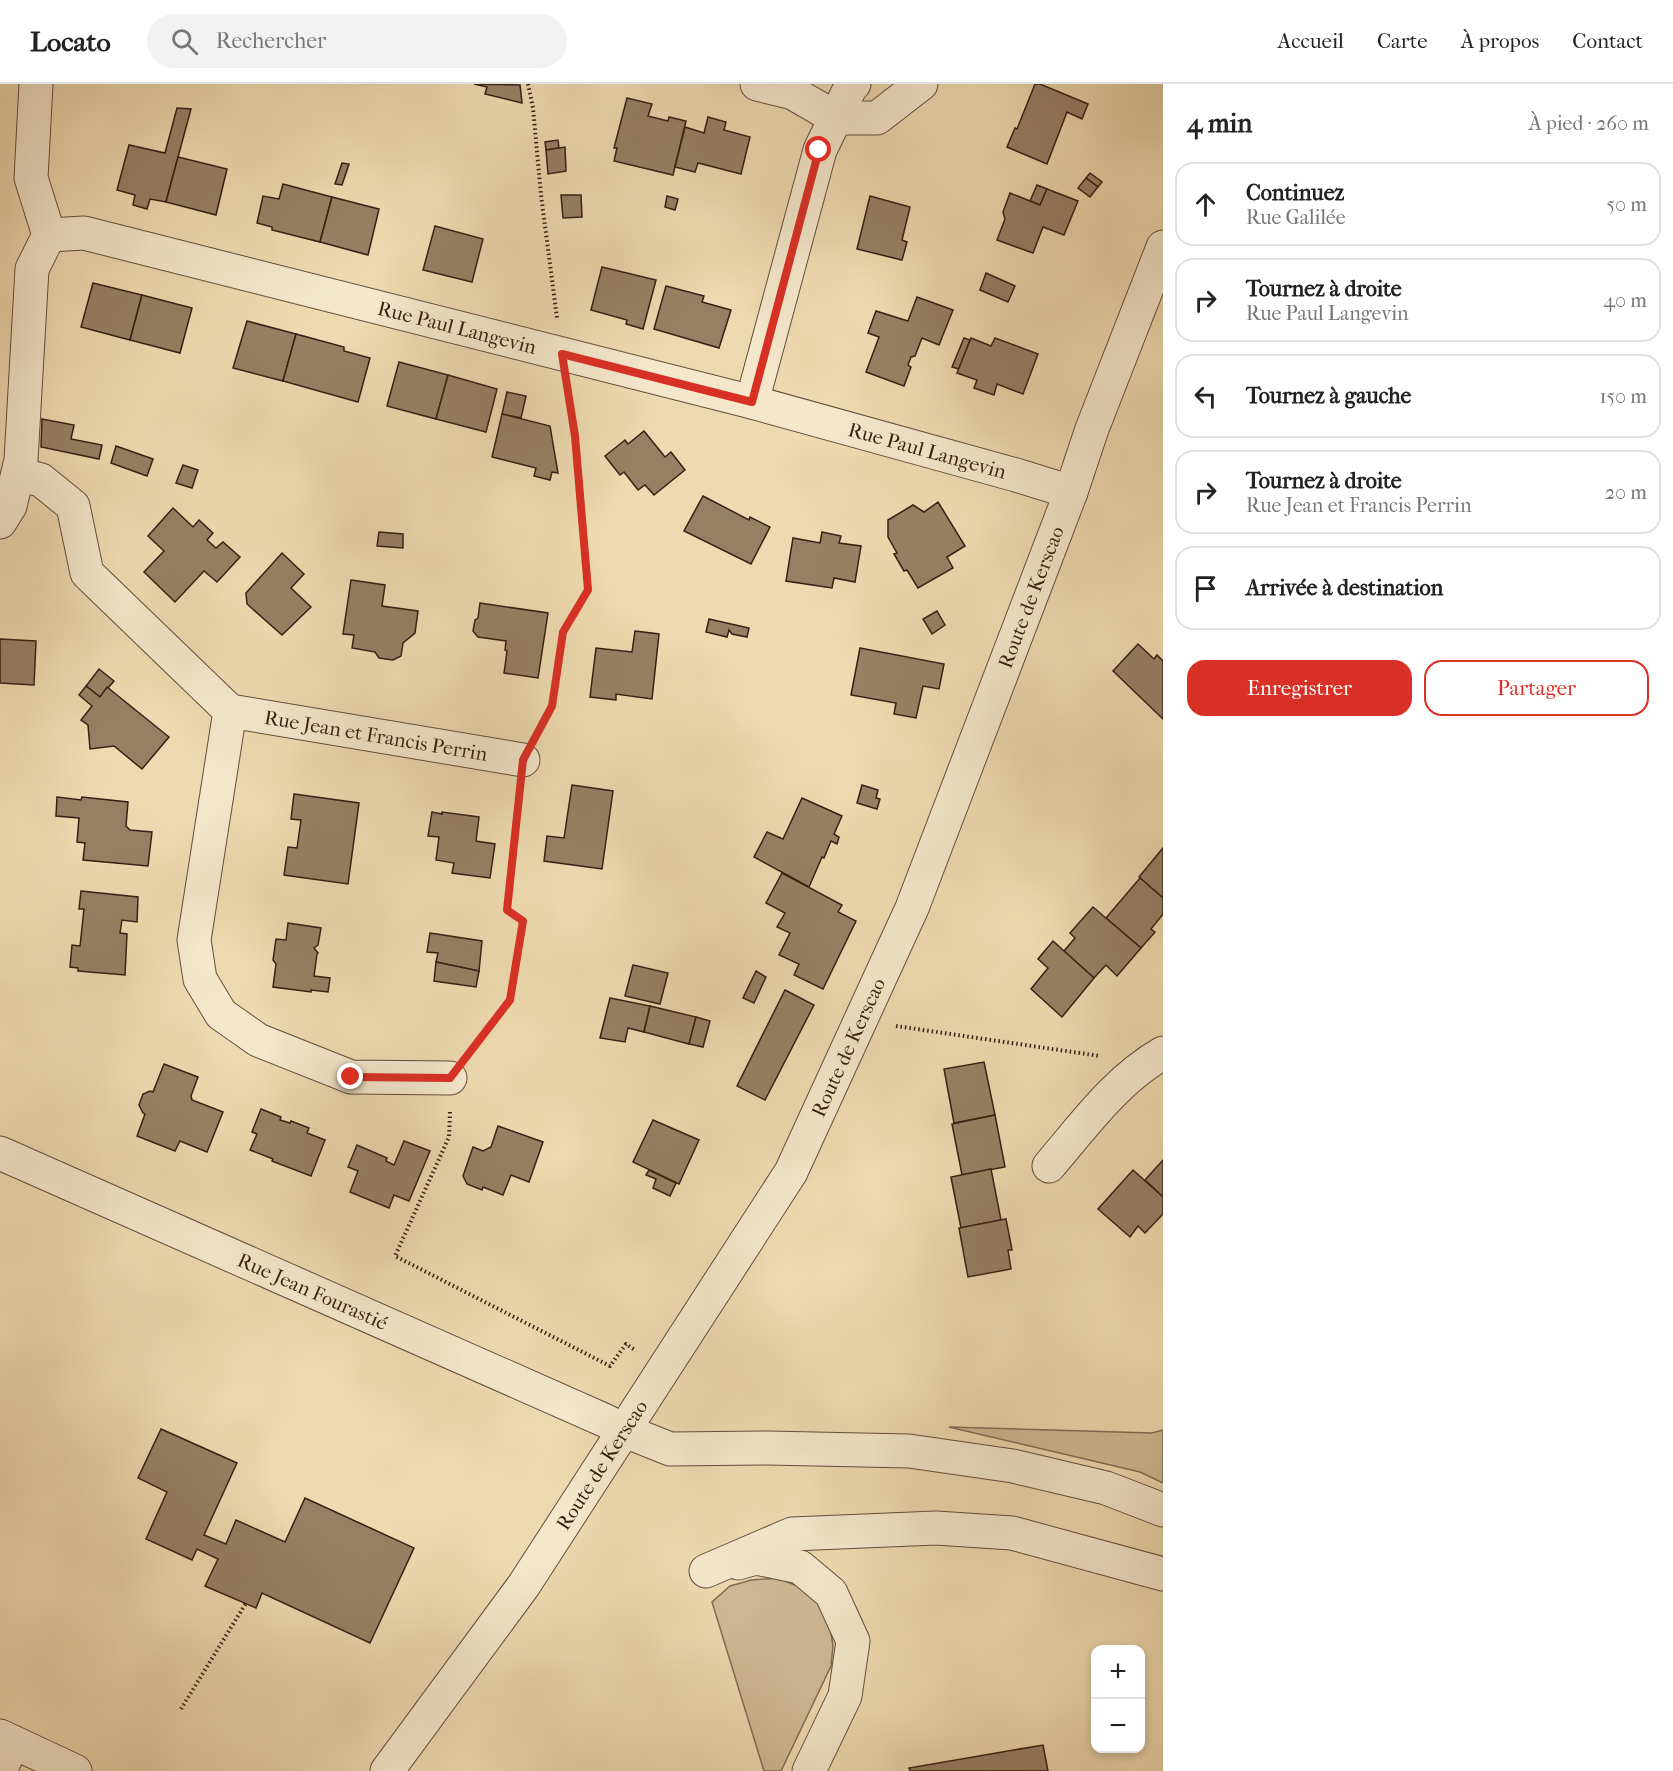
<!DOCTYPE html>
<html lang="fr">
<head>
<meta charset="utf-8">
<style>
  :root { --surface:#fff; --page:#f2f2f2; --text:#222; --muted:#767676; --line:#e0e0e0; --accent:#d93025 }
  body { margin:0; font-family:"IM FELL French Canon",serif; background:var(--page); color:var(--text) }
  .controls { position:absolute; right:18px; bottom:18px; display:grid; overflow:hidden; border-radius:12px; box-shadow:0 3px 9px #0003 }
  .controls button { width:54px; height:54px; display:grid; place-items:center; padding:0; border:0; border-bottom:2px solid var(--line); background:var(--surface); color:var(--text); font:30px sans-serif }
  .stop { position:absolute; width:18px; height:18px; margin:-14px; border:4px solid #d93025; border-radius:50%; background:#fff }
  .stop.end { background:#d93025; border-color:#fff; box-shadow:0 2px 6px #0008 }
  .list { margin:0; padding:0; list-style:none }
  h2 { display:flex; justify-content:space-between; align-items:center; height:78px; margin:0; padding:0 24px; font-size:26px }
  h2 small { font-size:20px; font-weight:400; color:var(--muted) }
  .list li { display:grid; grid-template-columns:39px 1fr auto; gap:18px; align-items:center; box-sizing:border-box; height:84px; margin:0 12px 12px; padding:0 12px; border:2px solid var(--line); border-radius:18px }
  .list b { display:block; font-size:22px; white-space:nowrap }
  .list p { margin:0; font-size:20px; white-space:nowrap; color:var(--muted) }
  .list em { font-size:20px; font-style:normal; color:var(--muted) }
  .actions { display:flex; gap:12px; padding:18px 24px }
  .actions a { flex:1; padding:14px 0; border:2px solid var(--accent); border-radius:18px; text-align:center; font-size:21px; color:var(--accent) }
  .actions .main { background:var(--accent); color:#fff }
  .icon { flex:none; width:33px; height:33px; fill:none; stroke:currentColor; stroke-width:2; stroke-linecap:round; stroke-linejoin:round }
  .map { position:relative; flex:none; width:1163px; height:1687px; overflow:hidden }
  header { display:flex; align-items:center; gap:36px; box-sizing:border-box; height:84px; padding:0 30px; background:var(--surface); border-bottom:2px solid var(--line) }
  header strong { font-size:28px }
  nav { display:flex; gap:33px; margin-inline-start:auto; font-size:21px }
  .search { width:420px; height:54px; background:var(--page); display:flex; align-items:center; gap:15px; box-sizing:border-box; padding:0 21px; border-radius:33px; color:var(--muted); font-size:22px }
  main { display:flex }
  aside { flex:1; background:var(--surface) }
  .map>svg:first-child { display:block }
  .green { fill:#cfba95; stroke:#826c54; stroke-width:1.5 }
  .building { fill:#968065; stroke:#361e13; stroke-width:1.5 }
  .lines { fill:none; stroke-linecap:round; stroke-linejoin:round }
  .minor-casing { stroke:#644d3a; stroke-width:35 }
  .path { stroke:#361e13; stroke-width:4; stroke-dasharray:1.5 3; stroke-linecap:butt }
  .minor { stroke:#f4e7cc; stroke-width:33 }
  .route { stroke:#d93025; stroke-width:8 }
  .labels { text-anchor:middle; stroke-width:5; stroke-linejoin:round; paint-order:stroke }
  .street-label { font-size:20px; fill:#361e13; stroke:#f4e7cc }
</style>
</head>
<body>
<header>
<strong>Locato</strong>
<div class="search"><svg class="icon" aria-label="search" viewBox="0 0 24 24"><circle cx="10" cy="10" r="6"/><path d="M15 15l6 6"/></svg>Rechercher</div>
<nav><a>Accueil</a><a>Carte</a><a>À propos</a><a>Contact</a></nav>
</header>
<main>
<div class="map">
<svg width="1163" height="1687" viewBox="0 0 1163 1687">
  <rect width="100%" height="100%" fill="#eedab0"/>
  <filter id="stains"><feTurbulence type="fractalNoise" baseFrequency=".00333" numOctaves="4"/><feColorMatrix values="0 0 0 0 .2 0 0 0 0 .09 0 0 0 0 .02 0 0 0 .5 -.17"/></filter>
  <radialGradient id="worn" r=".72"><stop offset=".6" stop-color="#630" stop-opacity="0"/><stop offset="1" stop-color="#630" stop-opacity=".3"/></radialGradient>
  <g class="green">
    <path d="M949,1343L1152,1349L1163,1346V1399L1140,1388Z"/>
    <path d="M778,1494L802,1504L818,1518L829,1538L833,1561L831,1582L781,1687H764L712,1518L730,1502L751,1496Z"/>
  </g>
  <g class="building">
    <path d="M474,0L520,1L522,19L485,10L487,3Z"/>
    <path d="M1035,0H1040L1088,20L1082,35L1067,28L1047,80L1007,63L1015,44L1017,45Z"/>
    <path d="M627,14L652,20L648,32L668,37L669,33L686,37L673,91L614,77L617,64H614Z"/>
    <path d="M177,24L191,25L166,118L150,115L147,125L133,121L135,111L117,106L129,61L165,69Z"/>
    <path d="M708,33L726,38L724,46L750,53L741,90L698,79L695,88L675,83L685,43L704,49Z"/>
    <path d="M558,56L559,64L546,66L545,58Z"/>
    <path d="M565,63L566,87L548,90L546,66Z"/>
    <path d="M178,73L227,85L216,131L166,118Z"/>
    <path d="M342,79L349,80L342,101L335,100Z"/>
    <path d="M1090,89L1102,98L1098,103L1086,94Z"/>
    <path d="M1086,94L1098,103L1090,113L1078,104Z"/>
    <path d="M283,100L332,113L320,158L272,146V143L257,139L263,112L279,115Z"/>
    <path d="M1037,101L1047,105L1040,121L1030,117Z"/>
    <path d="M1047,105L1078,117L1064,151L1043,143L1033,169L997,156L1005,135L1003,128L1010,109L1040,121Z"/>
    <path d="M561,111H581L582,133L563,134Z"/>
    <path d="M667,112L678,115L675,126L665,123Z"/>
    <path d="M870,112L910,123L902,156L907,158L902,176L857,165Z"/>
    <path d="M332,113L379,125L368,171L320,158Z"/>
    <path d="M435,142L483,155L472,198L423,186Z"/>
    <path d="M602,183L656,196L643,245L626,240L627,236L591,226Z"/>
    <path d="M986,189L1015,202L1008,218L980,206Z"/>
    <path d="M93,199L142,211L130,256L81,243Z"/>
    <path d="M666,202L704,212L702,218L731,226L719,264L654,245Z"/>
    <path d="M142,211L192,224L180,269L130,256Z"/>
    <path d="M917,213L953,226L939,261L922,254L915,272L911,273L908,281L911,283L904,302L866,288L879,253L868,249L876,227L908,237Z"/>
    <path d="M247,237L296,250L283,297L233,284Z"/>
    <path d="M296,250L344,263V267L370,274L358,318L283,297Z"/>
    <path d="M964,254L970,256L959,285L952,283Z"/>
    <path d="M971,254L991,262L995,254L1038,270L1023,310L997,300L994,311L974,304L977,296L957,289Z"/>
    <path d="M399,278L448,291L436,335L387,322Z"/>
    <path d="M448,291L497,305L486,348L436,335Z"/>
    <path d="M507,308L526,312L521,334L502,330Z"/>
    <path d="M502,330L550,342L558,389L552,388L550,396L534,392L536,384L492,373Z"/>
    <path d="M42,335L74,341L71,355L102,361L99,375L41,363Z"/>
    <path d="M644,347L665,373L671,368L685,386L654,411L645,401L638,406L624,388L620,391L605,372L625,356L628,360Z"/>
    <path d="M116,362L153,375L147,392L111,379Z"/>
    <path d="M183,381L198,386L192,404L176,399Z"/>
    <path d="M703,412L749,436L750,433L770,443L751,480L684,447Z"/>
    <path d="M938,418L965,462L947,473L953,484L918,504L907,486L904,487L894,470L897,469L888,453V436L913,421L924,428Z"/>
    <path d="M173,424L193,443L199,436L213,449L207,456L216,464L223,458L240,473L217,498L204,487L175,518L144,488L164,467L148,452Z"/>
    <path d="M379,448L403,450V464L377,462Z"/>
    <path d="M822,448L841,452L839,459L861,462L855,498L834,494L832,504L786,497L793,454L820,459Z"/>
    <path d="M282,469L304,490L291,504L311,523L282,551L247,520L246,509Z"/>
    <path d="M351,496L385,501L382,522L418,527L415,549L403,559L401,572L393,576L379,574L375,568L352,564L354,551L343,550Z"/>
    <path d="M480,519L548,529L538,594L504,589L507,567L505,566L506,557L478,553L473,547L475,536L478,534Z"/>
    <path d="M937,527L945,541L932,550L923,535Z"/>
    <path d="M709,535L749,544L747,553L732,550L729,546L727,553L706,548Z"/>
    <path d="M635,547L659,550L652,615L616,610V616L590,613L596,564L632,568Z"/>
    <path d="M0,555L36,557L34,601L0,599Z"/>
    <path d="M1138,560L1154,575L1157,571L1163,577V635L1113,587Z"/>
    <path d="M860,564L944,580L939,605L923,602L916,634L894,630L896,619L851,611Z"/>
    <path d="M99,585L114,597L100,613L86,602Z"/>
    <path d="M86,602L100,613L107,603L169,653L142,685L114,662L90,665L88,641L81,636L92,622L79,611Z"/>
    <path d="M572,701L613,707L602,785L544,777L547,752L564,754Z"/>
    <path d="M862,701L878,706L876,714L880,715L877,725L857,719Z"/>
    <path d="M294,710L359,719L348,800L284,791L288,763L297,764L301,736L291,735Z"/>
    <path d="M57,713L81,716L82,713L128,718L126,742L130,746L152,748L148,782L83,776L85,759L77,758L79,734L56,732Z"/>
    <path d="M802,714L842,732L834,750L839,753L837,760L831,757L824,774L822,773L809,803L754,773L767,748L783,755Z"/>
    <path d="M432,728L442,730V728L479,733L476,757L495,760L490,794L452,789L454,779L436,776L439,753L428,752Z"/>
    <path d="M1163,764V814L1139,793Z"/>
    <path d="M782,789L842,821L838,828L856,837L823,905L794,891L799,880L779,871L790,849L777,843L785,829L766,819Z"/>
    <path d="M1140,794L1163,814V830L1151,845L1155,848L1141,864L1106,834Z"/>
    <path d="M81,807L138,813L137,838L122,836L120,849L127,850L125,891L78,887V884L70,883L72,861L80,862L84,825H79Z"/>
    <path d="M1093,823L1141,864L1117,892L1106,881L1094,894L1064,867L1075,854L1070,849Z"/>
    <path d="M288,839L321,844L318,861L314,864L318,869L317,870L314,892L330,894L328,908L311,906V908L273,903L276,880L273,876L276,855L286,856Z"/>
    <path d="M430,849L482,857L479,887L436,878L438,869L427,868Z"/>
    <path d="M1053,857L1094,894L1062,933L1031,905L1048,884L1038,875Z"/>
    <path d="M436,878L479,887L476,903L434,897Z"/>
    <path d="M633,881L668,889L660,920L625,912Z"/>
    <path d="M756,887L766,893L754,919L743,914Z"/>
    <path d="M785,906L814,921L765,1016L737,1002Z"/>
    <path d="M610,914L650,922L644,948L628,944L625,958L600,954Z"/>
    <path d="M650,922L696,933L689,960L644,948Z"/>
    <path d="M696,933L710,937L703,963L689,960Z"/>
    <path d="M984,978L995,1031L954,1039L944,985Z"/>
    <path d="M164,980L198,993L191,1012L192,1016L223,1028L207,1068L180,1057L175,1067L137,1052L145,1030L143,1029L139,1021L143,1010L150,1007L153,1008Z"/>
    <path d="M261,1025L281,1033L280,1036L290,1039L291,1037L309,1044L307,1049L325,1056L311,1092L272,1077L273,1075L250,1066L257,1050L252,1048Z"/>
    <path d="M995,1031L1005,1083L962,1091L952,1040Z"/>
    <path d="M653,1036L699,1056L679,1100L633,1078Z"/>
    <path d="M498,1042L543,1058L529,1098L511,1091L503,1111L483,1103L482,1106L467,1100L463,1092L473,1063L483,1067L491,1063Z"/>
    <path d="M404,1057L430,1067L409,1117L394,1111L389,1124L350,1108L358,1087L348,1083L357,1061L387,1074L386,1077L394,1081Z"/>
    <path d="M1163,1076V1113L1145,1096Z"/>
    <path d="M991,1085L1001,1136L961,1144L951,1093Z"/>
    <path d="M649,1086L676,1099L670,1112L653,1104L656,1095L646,1091Z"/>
    <path d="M1133,1086L1163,1113V1130L1145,1149L1138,1142L1130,1153L1098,1125Z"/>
    <path d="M1006,1135L1012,1166H1008L1011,1185L968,1193L959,1144Z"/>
    <path d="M161,1345L237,1379L204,1451L226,1460L236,1436L285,1458L305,1414L414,1464L370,1559L262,1509L256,1524L205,1502L218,1475L197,1465L192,1476L146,1455L167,1408L138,1394Z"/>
    <path d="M1043,1661L1048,1687H910L909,1684Z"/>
  </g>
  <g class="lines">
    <g class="minor-casing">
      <g id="minor">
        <path d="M757,0L793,9L836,34H877L921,0"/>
        <path id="s1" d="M49,151L84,149L752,318L1016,391L1071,408"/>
        <path d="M752,318L820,66L851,2L854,0"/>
        <path d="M18,390L41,396L73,422L87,489L230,627L194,856L200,895L221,930L258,956L351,993L450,994"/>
        <path d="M0,438L10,422L21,376L32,185L49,151L31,94L36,0"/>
        <path id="s2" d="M230,627L523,676"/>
        <path id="s3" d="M0,1069L606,1337L625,1347L670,1365L768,1364L909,1367L1013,1382L1106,1404L1163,1426"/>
        <path d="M1049,1082C1084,1041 1116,996 1163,969"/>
        <path d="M738,1479L756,1474L800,1483L831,1509L853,1557L845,1612L809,1687"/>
        <path d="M706,1487L792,1450L936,1444L1012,1449L1163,1490"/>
        <path d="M0,1652L75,1687"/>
        <path d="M0,1687L13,1658"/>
        <path id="s4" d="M387,1687L524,1501L791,1088L912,824L1071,408L1092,345L1163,163"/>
      </g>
    </g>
    <g class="path">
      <path d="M528,0L533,24L541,111L557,234"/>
      <path d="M538,647L552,622L563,548L588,506L575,352L568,307"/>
      <path d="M896,942L1100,972"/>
      <path d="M471,968L510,916L523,837L507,826L520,711"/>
      <path d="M450,1028L449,1053L395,1172L610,1282L626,1260L635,1266V1267"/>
      <path d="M181,1625L246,1519"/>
    </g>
    <use href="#minor" class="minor"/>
  </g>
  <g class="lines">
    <path class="route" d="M351,993L450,994L510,916L523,837L507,826L523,676L552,622L563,548L588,506L575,352L562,270L752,318L819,66"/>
  </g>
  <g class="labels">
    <g class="street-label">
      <text dy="7" stroke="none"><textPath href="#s1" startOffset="420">Rue Paul Langevin</textPath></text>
      <text dy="7" stroke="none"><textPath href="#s1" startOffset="906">Rue Paul Langevin</textPath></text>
      <text dy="7" stroke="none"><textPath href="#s4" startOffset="1346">Route de Kerscao</textPath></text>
      <text dy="7" stroke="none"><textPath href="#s2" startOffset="148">Rue Jean et Francis Perrin</textPath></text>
      <text dy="7" stroke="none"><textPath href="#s4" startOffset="860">Route de Kerscao</textPath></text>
      <text dy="7" stroke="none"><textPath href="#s3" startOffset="342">Rue Jean Fourastié</textPath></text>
      <text dy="7" stroke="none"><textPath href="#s4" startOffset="374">Route de Kerscao</textPath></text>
    </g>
  </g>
  <rect width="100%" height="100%" filter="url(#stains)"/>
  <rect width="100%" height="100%" fill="url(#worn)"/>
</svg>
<div class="controls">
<button>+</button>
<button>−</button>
</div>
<div class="stop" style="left:819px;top:66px"></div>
<div class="stop end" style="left:351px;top:993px"></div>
</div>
<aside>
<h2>4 min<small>À pied · 260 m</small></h2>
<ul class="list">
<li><svg class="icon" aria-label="ahead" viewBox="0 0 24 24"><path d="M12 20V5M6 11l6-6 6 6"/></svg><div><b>Continuez</b><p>Rue Galilée</p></div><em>50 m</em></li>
<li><svg class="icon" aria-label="right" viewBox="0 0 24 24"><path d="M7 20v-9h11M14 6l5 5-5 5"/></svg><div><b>Tournez à droite</b><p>Rue Paul Langevin</p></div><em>40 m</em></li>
<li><svg class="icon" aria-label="left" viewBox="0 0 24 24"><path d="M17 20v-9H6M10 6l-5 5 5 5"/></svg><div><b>Tournez à gauche</b></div><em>150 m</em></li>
<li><svg class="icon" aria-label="right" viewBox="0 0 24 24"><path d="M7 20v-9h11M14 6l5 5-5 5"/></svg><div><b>Tournez à droite</b><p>Rue Jean et Francis Perrin</p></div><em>20 m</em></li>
<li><svg class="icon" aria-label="arrive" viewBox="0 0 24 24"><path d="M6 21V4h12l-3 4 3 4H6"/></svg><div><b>Arrivée à destination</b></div></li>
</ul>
<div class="actions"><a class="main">Enregistrer</a><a>Partager</a></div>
</aside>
</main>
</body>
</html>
